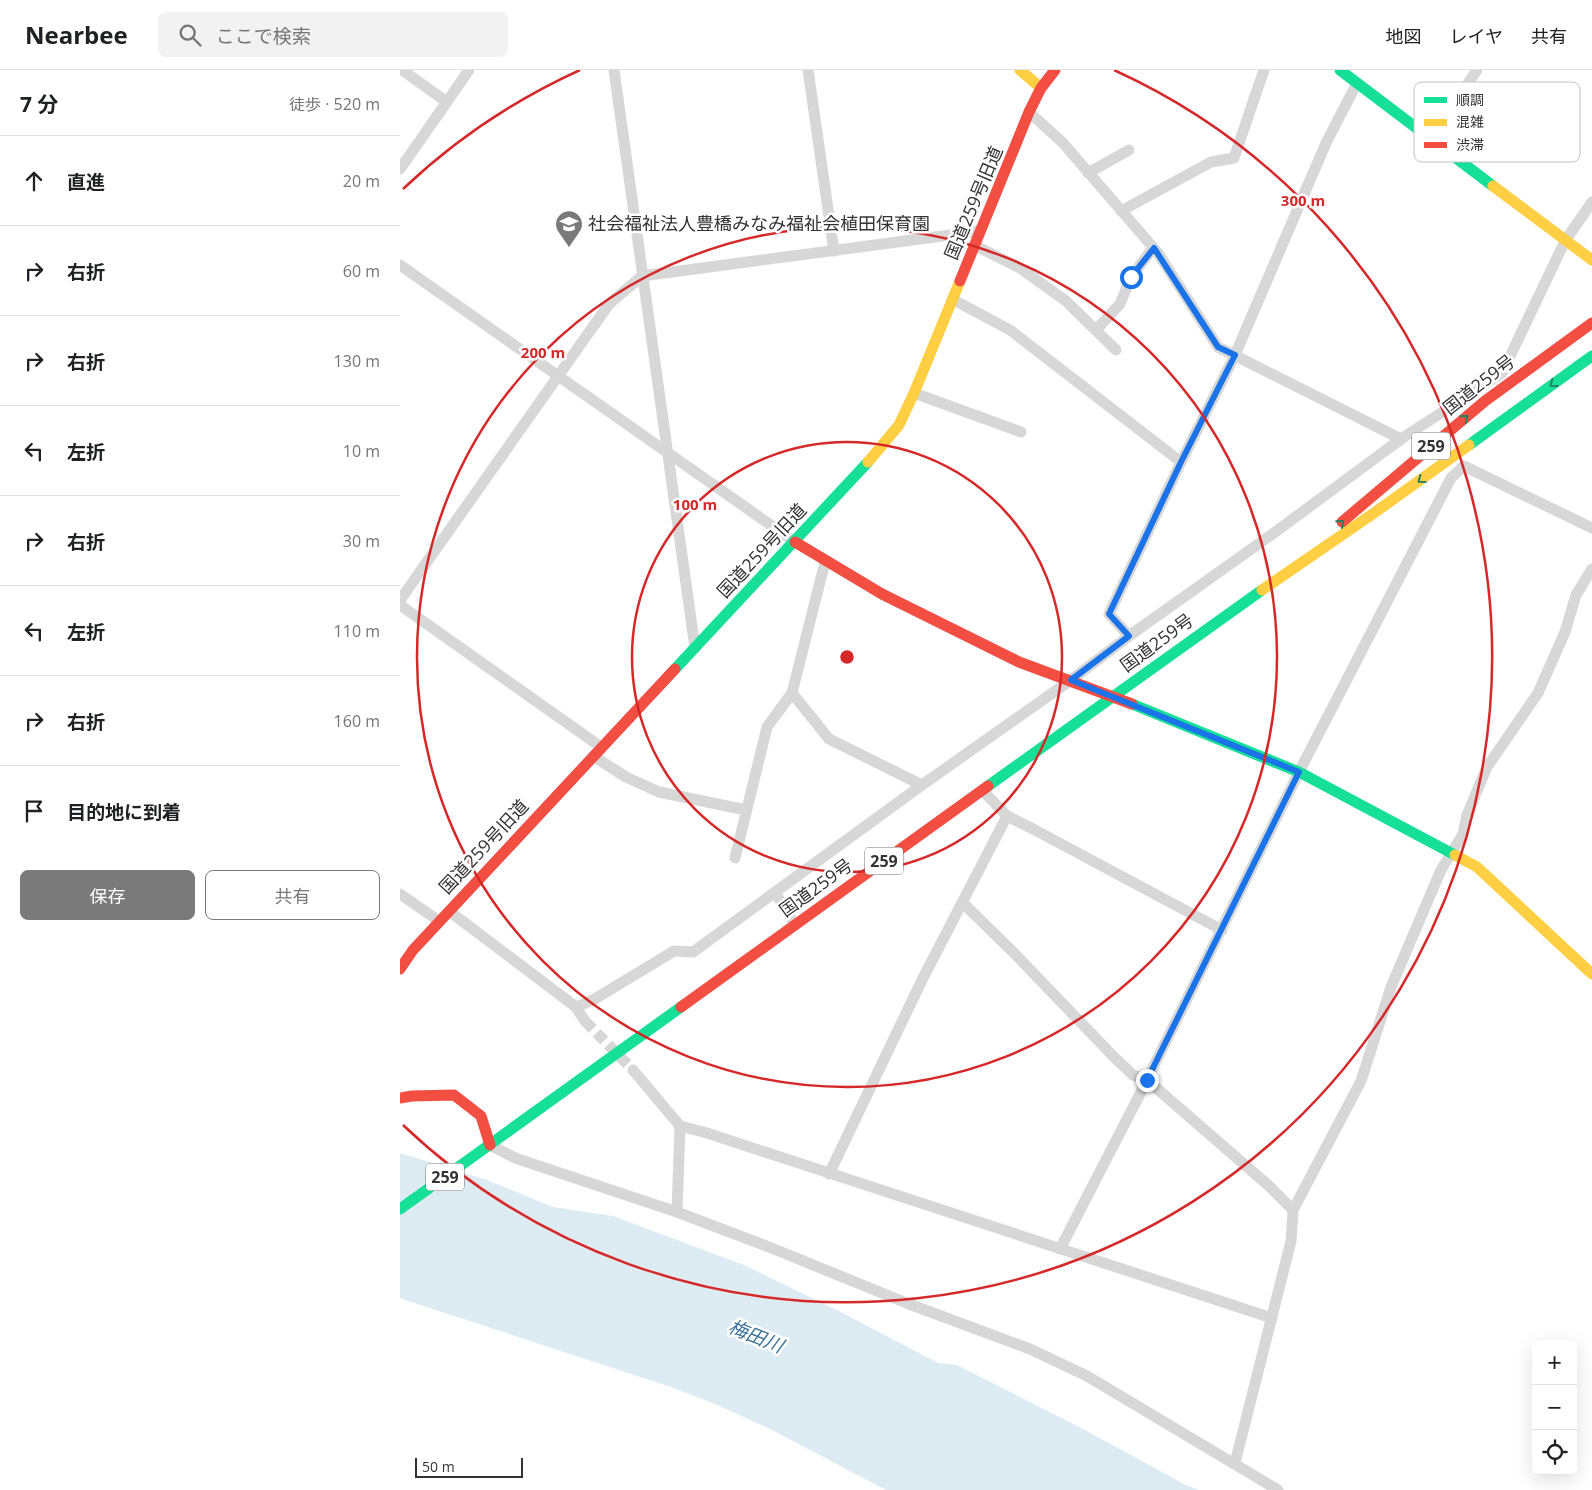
<!DOCTYPE html>
<html lang="ja">
<head>
<meta charset="utf-8">
<style>
  :root { --surface:#fff; --page:#f2f2f2; --text:#202124; --muted:#757577; --line:#e0e0e0; --accent:#7a7a7a }
  body { margin:0; font-family:"Open Sans","Noto Sans JP",sans-serif; background:var(--page); color:var(--text) }
  .controls { position:absolute; right:15px; bottom:15px; display:grid; overflow:hidden; border-radius:8px; box-shadow:0 5px 20px #0002 }
  .controls button { width:45px; height:45px; display:grid; place-items:center; padding:0; border:0; border-bottom:1px solid var(--line); background:var(--surface); color:var(--text); font:25px sans-serif }
  .scale { position:absolute; left:15px; bottom:12px; width:108px; box-sizing:border-box; padding-left:5px; border:2px solid #333; border-top:0; font-size:14px; line-height:18px; white-space:nowrap; color:#333; -webkit-text-stroke:4px #fff; paint-order:stroke }
  .stop { position:absolute; width:15px; height:15px; margin:-11px; border:4px solid #1a73e8; border-radius:50%; background:#fff }
  .stop.end { background:#1a73e8; border-color:#fff; box-shadow:0 1px 5px #0008 }
  .list { margin:0; padding:0; list-style:none }
  h2 { display:flex; justify-content:space-between; align-items:center; height:65px; margin:0; padding:0 20px; font-size:21px }
  h2 small { font-size:16px; font-weight:400; color:var(--muted) }
  .list li { display:grid; grid-template-columns:32px 1fr auto; gap:15px; align-items:center; box-sizing:border-box; height:90px; padding:0 20px; border-top:1px solid var(--line) }
  .list b { display:block; font-size:19px; white-space:nowrap }
  .list em { font-size:16px; font-style:normal; color:var(--muted) }
  .actions { display:flex; gap:10px; padding:15px 20px }
  .actions a { flex:1; padding:11px 0; border:1px solid var(--accent); border-radius:8px; text-align:center; font-size:18px; color:var(--accent) }
  .actions .main { background:var(--accent); color:#fff }
  .icon { flex:none; width:28px; height:28px; fill:none; stroke:currentColor; stroke-width:2; stroke-linecap:round; stroke-linejoin:round }
  .map { position:relative; flex:none; width:1192px; height:1420px; overflow:hidden }
  header { display:flex; align-items:center; gap:30px; box-sizing:border-box; height:70px; padding:0 25px; background:var(--surface); border-bottom:1px solid var(--line) }
  header strong { font-size:24px }
  nav { display:flex; gap:28px; margin-inline-start:auto; font-size:18px }
  .search { width:350px; height:45px; background:var(--page); display:flex; align-items:center; gap:12px; box-sizing:border-box; padding:0 18px; border-radius:8px; color:var(--muted); font-size:19px }
  main { display:flex }
  aside { flex:1; background:var(--surface) }
  .map>svg:first-child { display:block }
  .water { fill:#ddebf3 }
  .lines { fill:none; stroke-linecap:round; stroke-linejoin:round }
  .street-tunnel { stroke:#d6d6d6; stroke-width:11; stroke-dasharray:11 5.5; stroke-linecap:butt }
  .street { stroke:#d7d7d7; stroke-width:11 }
  .fast { stroke:#16e098; stroke-width:11 }
  .slow { stroke:#ffcf43; stroke-width:11 }
  .jam { stroke:#f24e42; stroke-width:11 }
  .oneway { stroke:#268160 }
  .route { stroke:#1a73e8; stroke-width:6 }
  .ring { fill:none; stroke:#d62828; stroke-width:2.5 }
  .labels { text-anchor:middle; stroke-width:5; stroke-linejoin:round; paint-order:stroke }
  .shield { fill:#fff; stroke:#707070; stroke-width:1 }
  .shield-label { font-size:16px; font-weight:bold; fill:#333 }
  .street-label { font-size:18px; fill:#333; stroke:#fff }
  .poi-label { font-size:18px; fill:#333; stroke:#fff; text-anchor:start }
  .water-label { font-size:19px; font-style:italic; fill:#3f7597; stroke:#fff }
  .key { fill:#fff; stroke:#c2c2c2; stroke-width:1 }
  .key-label { font-size:14px; fill:#333 }
  .centre { fill:#d62828; stroke:#fff; stroke-width:2.5 }
  .ring-label { font-size:15px; text-anchor:middle; font-weight:bold; fill:#d62828; stroke:#fff; stroke-width:5; stroke-linejoin:round; paint-order:stroke }
</style>
</head>
<body>
<header>
<strong>Nearbee</strong>
<div class="search"><svg class="icon" aria-label="search" viewBox="0 0 24 24"><circle cx="10" cy="10" r="6"/><path d="M15 15l6 6"/></svg>ここで検索</div>
<nav><a>地図</a><a>レイヤ</a><a>共有</a></nav>
</header>
<main>
<aside>
<h2>7 分<small>徒歩 · 520 m</small></h2>
<ul class="list">
<li><svg class="icon" aria-label="ahead" viewBox="0 0 24 24"><path d="M12 20V5M6 11l6-6 6 6"/></svg><div><b>直進</b></div><em>20 m</em></li>
<li><svg class="icon" aria-label="right" viewBox="0 0 24 24"><path d="M7 20v-9h11M14 6l5 5-5 5"/></svg><div><b>右折</b></div><em>60 m</em></li>
<li><svg class="icon" aria-label="right" viewBox="0 0 24 24"><path d="M7 20v-9h11M14 6l5 5-5 5"/></svg><div><b>右折</b></div><em>130 m</em></li>
<li><svg class="icon" aria-label="left" viewBox="0 0 24 24"><path d="M17 20v-9H6M10 6l-5 5 5 5"/></svg><div><b>左折</b></div><em>10 m</em></li>
<li><svg class="icon" aria-label="right" viewBox="0 0 24 24"><path d="M7 20v-9h11M14 6l5 5-5 5"/></svg><div><b>右折</b></div><em>30 m</em></li>
<li><svg class="icon" aria-label="left" viewBox="0 0 24 24"><path d="M17 20v-9H6M10 6l-5 5 5 5"/></svg><div><b>左折</b></div><em>110 m</em></li>
<li><svg class="icon" aria-label="right" viewBox="0 0 24 24"><path d="M7 20v-9h11M14 6l5 5-5 5"/></svg><div><b>右折</b></div><em>160 m</em></li>
<li><svg class="icon" aria-label="arrive" viewBox="0 0 24 24"><path d="M6 21V4h12l-3 4 3 4H6"/></svg><div><b>目的地に到着</b></div></li>
</ul>
<div class="actions"><a class="main">保存</a><a>共有</a></div>
</aside>
<div class="map">
<svg width="1192" height="1420" viewBox="0 0 1192 1420">
  <rect width="100%" height="100%" fill="#fff"/>
  <path class="water" d="M0,1083L87,1110L153,1137L213,1146L344,1195L441,1242L538,1293L557,1295L685,1360L786,1415L799,1420H486L370,1359L315,1334L271,1317L2,1229L0,1228Z"/>
  <g class="lines">
    <path class="street-tunnel" d="M185,951L233,1000"/>
    <g class="street">
      <path d="M2,0L47,32"/>
      <path d="M214,0L295,578"/>
      <path d="M408,0L434,181"/>
      <path d="M629,42L663,73L758,183L818,277L1001,369"/>
      <path d="M1031,69L1077,0"/>
      <path d="M0,99L69,0"/>
      <path d="M688,103L729,80"/>
      <path d="M721,141L811,92L834,88L864,0"/>
      <path d="M574,175L620,198L666,231L716,280"/>
      <path d="M0,195L395,472"/>
      <path d="M552,229L610,260L781,392"/>
      <path d="M696,260L720,234L731,207L753,178"/>
      <path d="M514,323L621,362"/>
      <path d="M425,492L392,623L429,669L522,715"/>
      <path d="M0,530L209,234L242,206L580,161"/>
      <path d="M0,535L201,677"/>
      <path d="M729,566L709,544L781,392L835,285L926,73L957,13"/>
      <path d="M193,686L226,707L259,722L346,740"/>
      <path d="M582,720L607,746L635,760L822,860"/>
      <path d="M335,788L367,657L392,623"/>
      <path d="M375,822L395,855"/>
      <path d="M0,824L39,851"/>
      <path d="M563,833L614,883L714,987L733,1005L747,1010L868,1115L893,1140"/>
      <path d="M49,841L176,937L185,951"/>
      <path d="M176,937L193,930L274,881L293,882L522,715L671,610L729,566L878,460L1001,369L1102,303L1165,171L1192,132"/>
      <path d="M233,1000L280,1056L307,1063L872,1248"/>
      <path d="M90,1075L115,1088L277,1142L369,1177L509,1234L630,1279L687,1306L878,1420"/>
      <path d="M429,1104L523,908L607,746"/>
      <path d="M277,1142L280,1056"/>
      <path d="M660,1179L741,1022L899,702L1051,408L1064,396L1192,458"/>
      <path d="M835,1393L891,1171L893,1140L961,1011L991,917L1041,800L1063,764L1067,745L1087,697L1138,623L1165,562L1176,525L1192,499"/>
    </g>
    <g class="fast">
      <path d="M940,0L1093,116"/>
      <path d="M1069,375L1192,286"/>
      <path d="M275,599L468,392"/>
      <path d="M732,634L899,702L1055,785"/>
      <path d="M588,716L862,520"/>
      <path d="M0,1139L281,937"/>
    </g>
    <g class="slow">
      <path d="M620,0L641,18"/>
      <path d="M1093,116L1192,190"/>
      <path d="M468,392L499,355L514,323L560,211"/>
      <path d="M862,520L974,443L1069,375"/>
      <path d="M1055,785L1077,797L1192,904"/>
    </g>
    <g class="jam">
      <path d="M560,211L629,42L641,18L655,0"/>
      <path d="M942,452L1085,331L1192,253"/>
      <path d="M395,472L482,524L619,592L732,634"/>
      <path d="M0,899L13,880L275,599"/>
      <path d="M281,937L588,716"/>
      <path d="M0,1028L12,1026L54,1025L81,1046L90,1075"/>
    </g>
  </g>
  <defs><path id="oneway-chevron" d="M-2-3.5L2.5 0L-2 3.5" fill="none" stroke-width="1.6" stroke-linecap="round" stroke-linejoin="round" transform="scale(1.25)"/></defs>
  <g class="oneway">
    <use href="#oneway-chevron" transform="translate(1153 314) rotate(144)"/>
    <use href="#oneway-chevron" transform="translate(1065 348) rotate(-40)"/>
    <use href="#oneway-chevron" transform="translate(1021 410) rotate(144)"/>
    <use href="#oneway-chevron" transform="translate(941 453) rotate(-41)"/>
  </g>
  <g class="lines">
    <path class="route" d="M731,207L754,178L818,277L835,285L781,392L709,544L729,566L671,610L899,702L747,1010"/>
  </g>
  <g class="ring">
    <circle cx="447" cy="587" r="215"/>
    <circle cx="447" cy="587" r="430"/>
    <path d="M3 119A645 645 0 0 1 180 0M714 0A645 645 0 1 1 3 1055"/>
  </g>
  <defs>
    <g id="school-pin" transform="scale(1.4375)"><path d="M0 17L-7.5 6A9.5 9.5 0 1 1 7.5 6Z" fill="#7a7a7a" stroke="#fff"/><path d="M0-5L7-2L0 1L-7-2ZM-4 1L0 2.5L4 1V4Q0 6-4 4Z" fill="#fff"/></g>
  </defs>
  <g fill-rule="evenodd">
    <use href="#school-pin" x="169" y="154"/>
  </g>
  <g class="labels">
    <g class="shield">
      <rect x="1012" y="362.5" width="38" height="27" rx="4"/>
      <rect x="465" y="777.5" width="38" height="27" rx="4"/>
      <rect x="26" y="1093.5" width="38" height="27" rx="4"/>
    </g>
    <g class="shield-label">
      <text x="1031" y="382">259</text>
      <text x="484" y="797">259</text>
      <text x="45" y="1113">259</text>
    </g>
    <g class="street-label">
      <text transform="translate(574 133) rotate(-67)" y="6">国道259号旧道</text>
      <text transform="translate(1079 315) rotate(-38)" y="6">国道259号</text>
      <text transform="translate(362 481) rotate(-47)" y="6">国道259号旧道</text>
      <text transform="translate(757 573) rotate(-36)" y="6">国道259号</text>
      <text transform="translate(84 777) rotate(-47)" y="6">国道259号旧道</text>
      <text transform="translate(416 818) rotate(-36)" y="6">国道259号</text>
    </g>
    <g class="poi-label">
      <text x="188" y="160">社会福祉法人豊橋みなみ福祉会植田保育園</text>
    </g>
    <g class="water-label">
      <text transform="translate(356 1266) rotate(22)" y="7">梅田川</text>
    </g>
  </g>
  <rect x="1014" y="12" width="166" height="80" rx="8" class="key"/>
  <rect x="1024" y="27" width="23" height="6" fill="#16e098"/>
  <rect x="1024" y="49" width="23" height="7" fill="#ffcf43"/>
  <rect x="1024" y="72" width="23" height="6" fill="#f24e42"/>
  <g class="key-label">
    <text x="1056" y="35">順調</text>
    <text x="1056" y="57">混雑</text>
    <text x="1056" y="80">渋滞</text>
  </g>
  <circle cx="447" cy="587" r="8" class="centre"/>
  <g class="ring-label">
    <text x="903" y="136">300 m</text>
    <text x="143" y="288">200 m</text>
    <text x="295" y="440">100 m</text>
  </g>
</svg>
<div class="controls">
<button>+</button>
<button>−</button>
<button><svg class="icon" aria-label="locate" viewBox="0 0 24 24"><circle cx="12" cy="12" r="6"/><path d="M12 2v4M12 18v4M2 12h4M18 12h4"/></svg></button>
</div>
<div class="scale">50 m</div>
<div class="stop" style="left:731px;top:207px"></div>
<div class="stop end" style="left:747px;top:1010px"></div>
</div>
</main>
</body>
</html>
